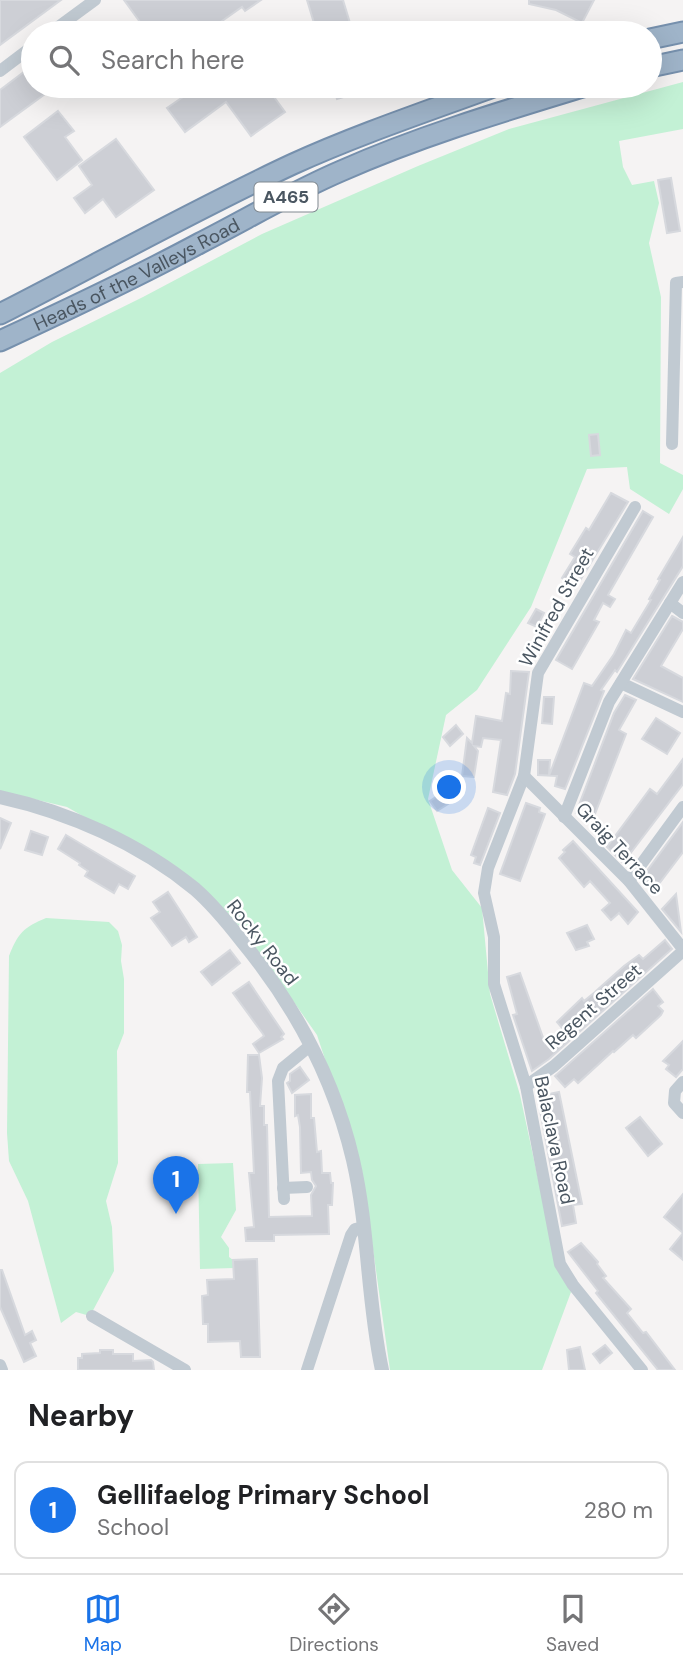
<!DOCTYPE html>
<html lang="en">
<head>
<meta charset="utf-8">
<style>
  :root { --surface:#fff; --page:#f2f2f2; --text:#202124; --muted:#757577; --line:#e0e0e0; --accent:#1a73e8 }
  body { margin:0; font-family:"DM Sans",sans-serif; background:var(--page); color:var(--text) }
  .you { position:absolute; left:450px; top:788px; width:24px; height:24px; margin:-18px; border:5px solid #fff; border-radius:50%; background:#1a73e8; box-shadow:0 0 0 10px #1a73e833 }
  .badge { display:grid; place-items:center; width:46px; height:46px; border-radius:50%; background:var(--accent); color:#fff; font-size:23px; font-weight:700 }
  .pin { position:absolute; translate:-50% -58px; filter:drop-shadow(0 2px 4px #0008) }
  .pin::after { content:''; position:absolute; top:37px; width:24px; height:21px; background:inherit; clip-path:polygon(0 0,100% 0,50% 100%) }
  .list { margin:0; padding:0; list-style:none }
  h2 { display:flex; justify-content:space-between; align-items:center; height:91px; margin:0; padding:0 28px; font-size:30px }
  h2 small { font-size:23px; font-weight:400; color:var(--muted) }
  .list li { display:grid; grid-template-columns:46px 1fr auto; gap:21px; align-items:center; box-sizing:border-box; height:98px; margin:0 14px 14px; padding:0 14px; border:2px solid var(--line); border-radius:14px }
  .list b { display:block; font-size:26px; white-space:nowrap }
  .list p { margin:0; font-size:23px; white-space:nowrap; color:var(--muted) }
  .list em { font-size:23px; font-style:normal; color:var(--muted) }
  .icon { flex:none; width:38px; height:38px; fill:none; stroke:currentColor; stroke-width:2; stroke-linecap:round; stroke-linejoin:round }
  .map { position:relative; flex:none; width:683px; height:1370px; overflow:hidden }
  .search { position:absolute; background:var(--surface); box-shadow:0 7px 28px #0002; left:21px; right:21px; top:21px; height:77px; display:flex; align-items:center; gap:18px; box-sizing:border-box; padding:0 24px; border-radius:38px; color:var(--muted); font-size:26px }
  .sheet { height:203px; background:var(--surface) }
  nav { display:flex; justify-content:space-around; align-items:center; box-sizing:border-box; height:98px; border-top:2px solid var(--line); background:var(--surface); font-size:19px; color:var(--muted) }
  nav a { display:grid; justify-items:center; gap:4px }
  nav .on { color:var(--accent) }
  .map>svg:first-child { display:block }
  .green { fill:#c3f1d5 }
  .building { fill:#cdcfd5; stroke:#d7d9de; stroke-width:2 }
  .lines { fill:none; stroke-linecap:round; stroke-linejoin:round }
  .trunk-casing { stroke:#7690ad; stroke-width:23 }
  .minor { stroke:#c1cad2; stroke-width:12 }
  .tertiary { stroke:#c1cad2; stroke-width:14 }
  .trunk { stroke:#9fb4c9; stroke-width:19 }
  .labels { text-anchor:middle; stroke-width:5; stroke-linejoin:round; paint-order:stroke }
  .shield { fill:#fff; stroke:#808990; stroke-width:2 }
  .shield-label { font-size:18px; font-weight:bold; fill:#4a5661 }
  .street-label { font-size:19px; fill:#4a5661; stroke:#fff }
</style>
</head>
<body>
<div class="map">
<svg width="683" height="1370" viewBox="0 0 683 1370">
  <rect width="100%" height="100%" fill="#f5f3f3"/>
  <g class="green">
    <path d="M683,82V129L619,141L623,167L632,185L654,181L659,203L649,243L661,297L660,463L683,475V489L669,514L630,489L627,467L587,469L531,607L477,690L446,715L428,799L452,870L482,908L490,994L520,1095L558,1271L571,1292L542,1370H390L362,1171L317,1035L244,931L193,879L67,807L0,791V373L52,342L143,297L262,234L418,166L509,129Z"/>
    <path d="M46,918L109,922L118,931L122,945L121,961L124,979V1033L117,1051L118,1163L106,1201L112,1227L114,1271L90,1316L76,1312L61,1323L28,1201L9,1161L7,1133L9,956C18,933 24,927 46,918Z"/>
    <path d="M233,1163L236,1210L221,1237L229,1248V1257L233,1260L234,1268L200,1269L198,1164Z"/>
  </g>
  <g class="building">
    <path d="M0,0H61L0,45Z"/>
    <path d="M124,0H261L245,11L242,7L205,33H148Z"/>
    <path d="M307,0H343L353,33H317Z"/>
    <path d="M529,0H594L582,23L556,10L529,4Z"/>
    <path d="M33,65V86H56L0,127V90Z"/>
    <path d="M199,86H266L285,112L251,136L226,102L185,132L167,108Z"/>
    <path d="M333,86H372L373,88L337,99Z"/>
    <path d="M58,111L74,131L65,137L82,160L57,180L24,137Z"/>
    <path d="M116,139L154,190L116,217L103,199L85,213L74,198L92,185L79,166Z"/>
    <path d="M671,178L680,231L667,233L658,180Z"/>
    <path d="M598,434L600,455L591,456L589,435Z"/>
    <path d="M611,493L628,502L576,587L562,578L575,557L570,554L586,528L589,530Z"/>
    <path d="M643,511L653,517L608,595L615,599L610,607L603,603L594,620L599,622L572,669L556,660Z"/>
    <path d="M683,537V566L617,672L615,670L601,690L604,691L565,789L555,786L557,776L538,775V760H550L549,776L584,683L592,686L614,654L626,630L631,633L651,600L649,599L660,580L658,579Z"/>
    <path d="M536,609L544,613L537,627L528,623Z"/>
    <path d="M672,616L683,622V629L661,666L683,678V702L633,679Z"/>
    <path d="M511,671L529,672L515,774L507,795L493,792L501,740L483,738L481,747L474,746L478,751L474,777L462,776L467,738L472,743L476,716L502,721L506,693L510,694Z"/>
    <path d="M625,695L636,700L619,730L626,734L593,819L576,813L614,713Z"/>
    <path d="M544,697H554L552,724L542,723Z"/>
    <path d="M656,718L680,733L667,754L642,739Z"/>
    <path d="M456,725L463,734L450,746L443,737Z"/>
    <path d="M683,759V784L623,863L607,847L650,789L657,794Z"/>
    <path d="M440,794L448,804L437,811L430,801Z"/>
    <path d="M526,803L540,808L539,812L545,814L520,881L500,874Z"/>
    <path d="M488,808L500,813L480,865L474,863L476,857L471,855Z"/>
    <path d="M0,818L11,823L0,849Z"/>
    <path d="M683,822V852L655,889L641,879Z"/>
    <path d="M31,831L48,837L42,855L25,850Z"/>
    <path d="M66,835L135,876L128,889L119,884L114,893L85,876L88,871L79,865L80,863L58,849Z"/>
    <path d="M573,841L638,912L628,924L619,913L611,920L602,910L610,903L590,881L584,887L559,858L565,852L563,850Z"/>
    <path d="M168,892L197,937L189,942L186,937L172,946L151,918L160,912L153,902Z"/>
    <path d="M676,894L681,932L662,909Z"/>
    <path d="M587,925L594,939L587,942L589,946L576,950L567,933Z"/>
    <path d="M665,940L672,949L549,1059L532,1071L513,1015L517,1014L507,977L520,973L545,1043L563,1029L557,1022L582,998L584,1001L595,992L598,995L596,991L624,966L639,955L643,959Z"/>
    <path d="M230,950L240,963L212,985L201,972Z"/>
    <path d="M249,982L284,1034L281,1037L283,1039L259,1053L253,1044L264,1036L263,1034L233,993Z"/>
    <path d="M653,989L663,1002L658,1006L663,1011L661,1015L636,1038L633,1035L614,1052L613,1051L578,1083L574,1079L565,1087L555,1076Z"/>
    <path d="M683,1041V1069L676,1077L666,1069L669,1065L663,1061Z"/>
    <path d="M248,1055H259L262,1078L260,1106H264V1125H267L269,1217L312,1216L311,1195L316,1186L312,1180L311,1172L301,1173L300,1127L298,1115L295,1116V1095L311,1094V1118H314L317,1152L321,1151L322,1173H330L331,1183H333L332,1205H328L329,1234L274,1235V1241H246L245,1228L254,1227L249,1173H254L250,1092H247Z"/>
    <path d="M300,1067L309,1080L292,1093L287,1083L290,1081V1074Z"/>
    <path d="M559,1092L582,1204L573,1205L576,1223L562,1226L540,1110H542L539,1096Z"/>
    <path d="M640,1117L662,1144L648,1156L626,1128Z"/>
    <path d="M683,1194V1233L664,1217Z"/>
    <path d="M683,1233V1260L670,1249Z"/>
    <path d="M581,1243L598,1262L597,1264L606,1276L603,1278L631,1309L627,1313L643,1333L646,1332L675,1370H658L596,1293L598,1291L568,1252Z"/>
    <path d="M257,1259L260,1357H241L240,1341L208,1342V1324H203L202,1296L208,1295L207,1280L234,1279L233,1260Z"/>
    <path d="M0,1270H2L25,1335L32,1331L36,1340L30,1343L36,1356L24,1362L0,1307Z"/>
    <path d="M605,1345L612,1353L600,1363L593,1354Z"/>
    <path d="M580,1347L585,1370H569L567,1350Z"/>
    <path d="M100,1350H113V1354H133V1361L151,1360L153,1362L154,1370H78V1358H82V1354L100,1353Z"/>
  </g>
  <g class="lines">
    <g class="trunk-casing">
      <g id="trunk">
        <path d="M650,39L683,32"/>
        <path d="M650,67L683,60"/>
        <path d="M0,314C98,264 194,210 293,164C359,134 428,111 496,86"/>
        <path id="s1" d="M0,341C67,310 135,278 200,243C247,219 292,192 341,171C420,136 504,111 586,86"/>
      </g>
    </g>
    <g class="minor">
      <path d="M50,33L95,0"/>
      <path d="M0,71L33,46"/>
      <path d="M672,444L676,283L683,282"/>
      <path d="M635,507L538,673L524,776L488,868L484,893L494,937V984L526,1086L560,1264L573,1285L642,1370"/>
      <path d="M670,603L683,613"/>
      <path d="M621,683L683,712"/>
      <path d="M524,776L629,881L683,949"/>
      <path d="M564,817L609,702L683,582"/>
      <path d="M629,881L683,807"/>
      <path d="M683,1082L675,1091L674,1103L683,1113"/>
      <path d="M526,1086L554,1066L683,951"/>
      <path d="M283,1188L307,1187"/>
      <path d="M284,1199L278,1081L283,1068L311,1045"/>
      <path d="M92,1316L185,1370"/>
      <path d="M0,1365L2,1370"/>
      <path d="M307,1370L351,1235L355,1229L364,1227"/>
    </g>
    <path class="tertiary" d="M0,797C69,812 140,844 195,889C212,904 227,922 241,940C294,1004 334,1079 353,1160C369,1229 367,1301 382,1370"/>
    <use href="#trunk" class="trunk"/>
  </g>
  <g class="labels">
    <rect class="shield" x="254.5" y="182.5" width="63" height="29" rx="5"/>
    <g class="shield-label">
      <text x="286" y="203">A465</text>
    </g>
    <g class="street-label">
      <text dy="7" stroke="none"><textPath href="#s1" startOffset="152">Heads of the Valleys Road</textPath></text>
      <text transform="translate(556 607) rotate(-61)" y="7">Winifred Street</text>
      <text transform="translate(620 848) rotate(47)" y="7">Graig Terrace</text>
      <text transform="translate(263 942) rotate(52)" y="7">Rocky Road</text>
      <text transform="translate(593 1006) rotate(-41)" y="7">Regent Street</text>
      <text transform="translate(555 1140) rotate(78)" y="7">Balaclava Road</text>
    </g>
  </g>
</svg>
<div class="you"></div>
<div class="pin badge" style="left:176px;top:1214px">1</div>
<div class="search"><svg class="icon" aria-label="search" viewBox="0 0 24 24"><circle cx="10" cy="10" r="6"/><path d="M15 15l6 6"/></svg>Search here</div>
</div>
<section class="sheet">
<h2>Nearby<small></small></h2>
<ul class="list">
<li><span class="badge">1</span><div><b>Gellifaelog Primary School</b><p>School</p></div><em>280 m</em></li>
</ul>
</section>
<nav>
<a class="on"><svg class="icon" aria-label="map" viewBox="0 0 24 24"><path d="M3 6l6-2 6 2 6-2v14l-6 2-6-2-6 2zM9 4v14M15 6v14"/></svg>Map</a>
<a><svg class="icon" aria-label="directions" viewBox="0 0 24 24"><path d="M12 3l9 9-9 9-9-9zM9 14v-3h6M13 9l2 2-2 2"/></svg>Directions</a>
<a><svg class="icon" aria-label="saved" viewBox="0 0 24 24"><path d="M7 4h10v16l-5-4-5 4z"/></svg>Saved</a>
</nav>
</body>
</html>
